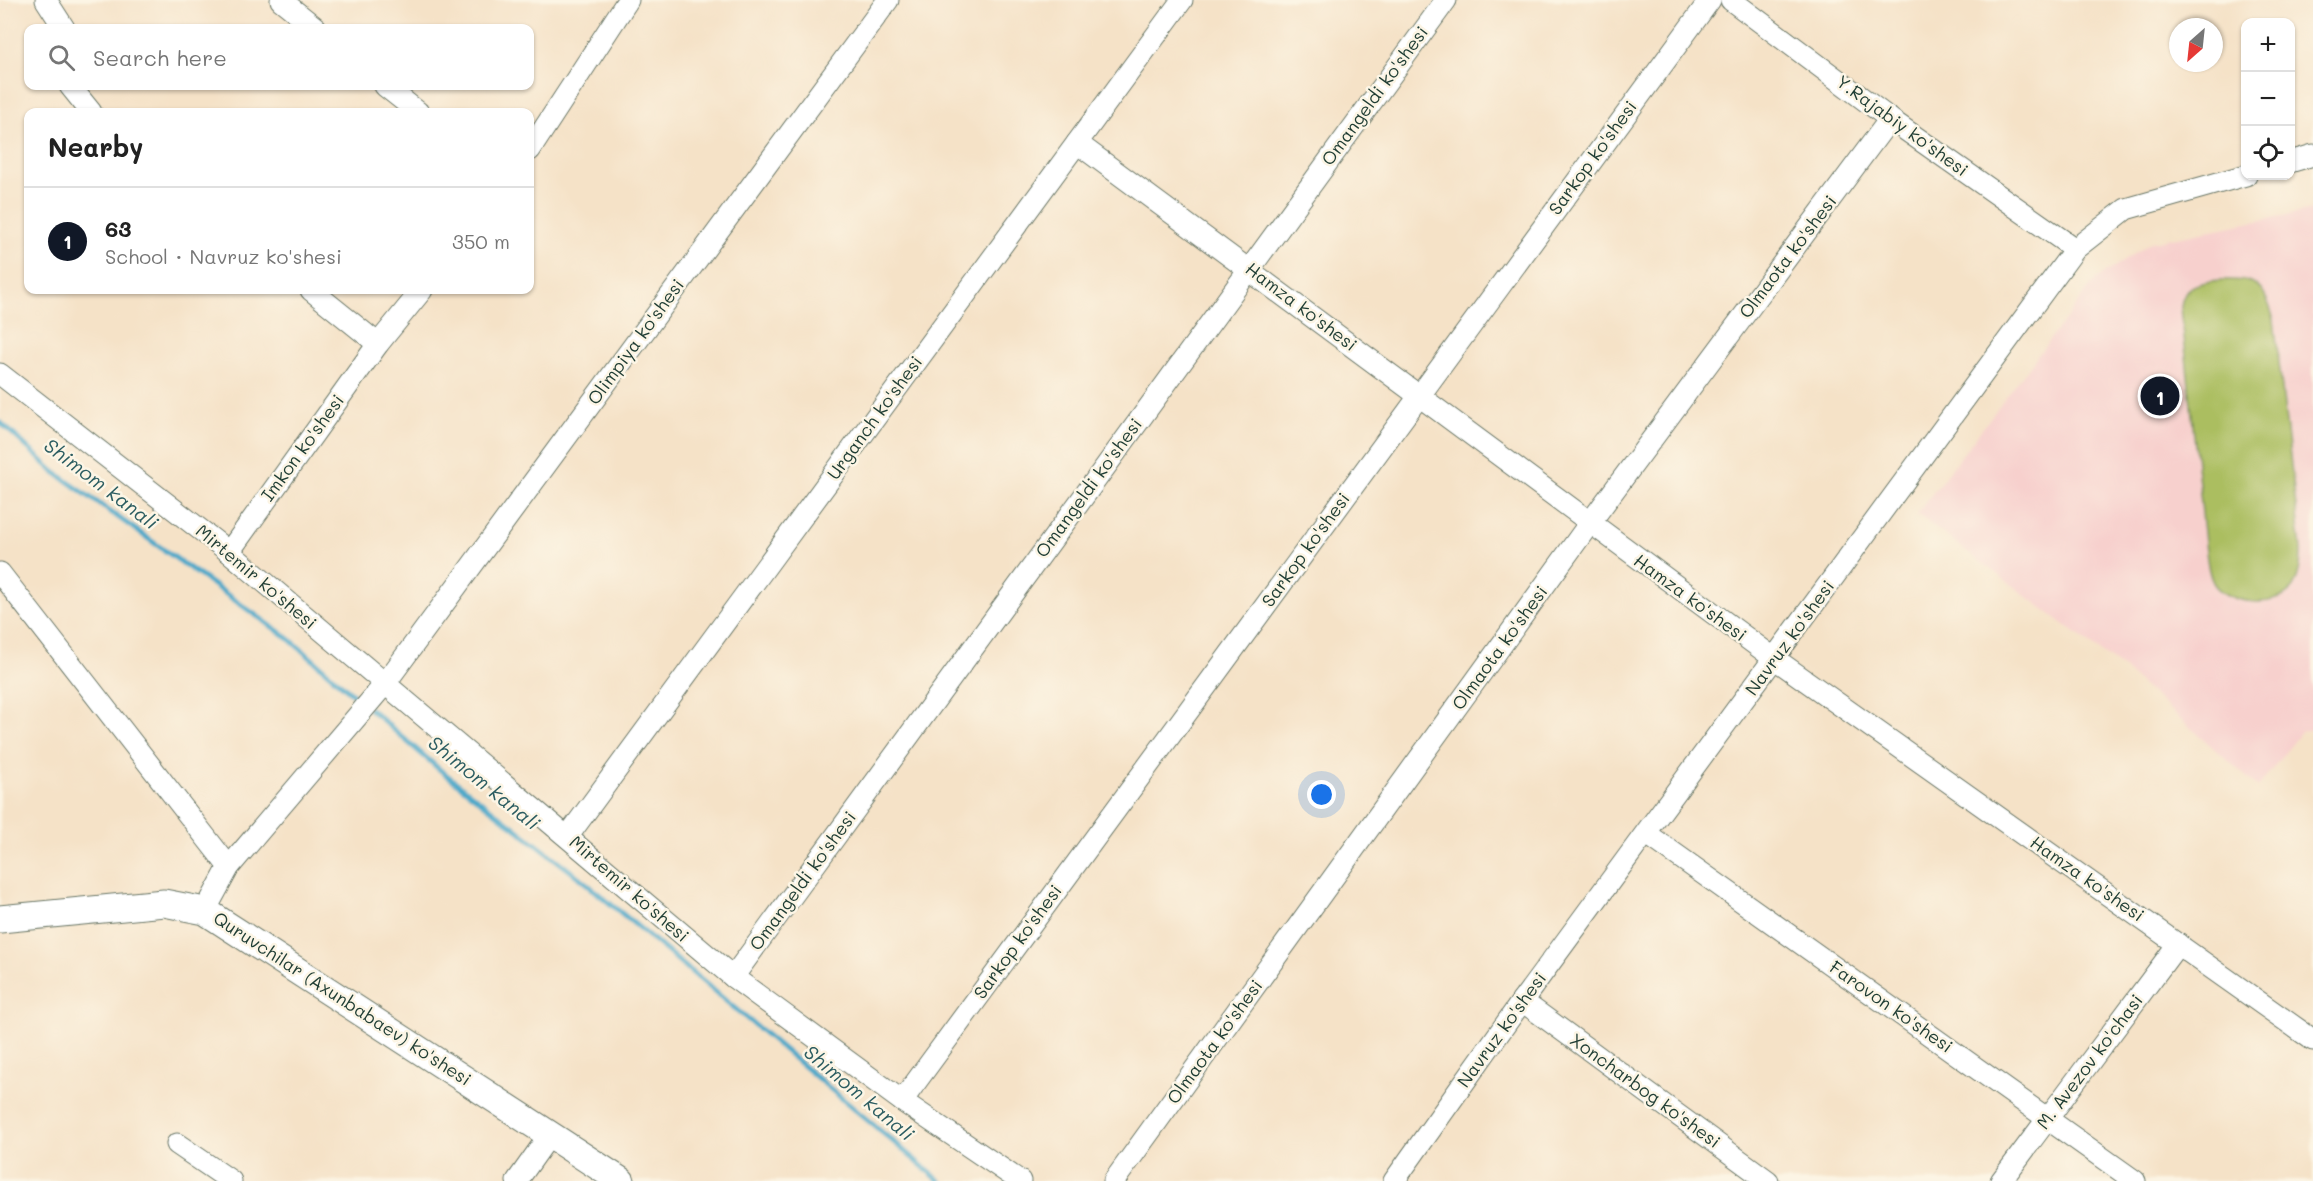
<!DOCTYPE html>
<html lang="en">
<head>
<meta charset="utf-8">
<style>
  :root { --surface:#fff; --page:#f6f6f6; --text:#222; --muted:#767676; --line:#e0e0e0; --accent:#111827 }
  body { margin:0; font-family:Mali,sans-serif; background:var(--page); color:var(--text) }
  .controls { position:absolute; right:18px; top:18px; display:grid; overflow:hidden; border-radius:12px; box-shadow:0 2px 4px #0004 }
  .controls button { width:54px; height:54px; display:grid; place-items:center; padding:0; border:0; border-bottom:2px solid var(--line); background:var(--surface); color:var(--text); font:30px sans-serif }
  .compass { position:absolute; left:2169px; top:18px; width:54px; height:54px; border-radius:50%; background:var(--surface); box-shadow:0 2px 4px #0004; rotate:207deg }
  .you { position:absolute; left:1322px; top:795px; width:21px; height:21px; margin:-15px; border:4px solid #fff; border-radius:50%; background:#1a73e8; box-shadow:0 0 0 9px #1a73e833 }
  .badge { display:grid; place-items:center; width:39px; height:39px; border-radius:50%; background:var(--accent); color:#fff; font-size:20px; font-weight:700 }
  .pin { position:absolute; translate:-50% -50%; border:3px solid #fff; box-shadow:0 2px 6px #0006 }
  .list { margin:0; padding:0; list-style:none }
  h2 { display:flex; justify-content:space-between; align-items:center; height:78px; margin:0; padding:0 24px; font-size:26px }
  h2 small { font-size:20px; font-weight:400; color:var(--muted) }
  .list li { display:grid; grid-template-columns:39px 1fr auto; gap:18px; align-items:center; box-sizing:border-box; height:108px; padding:0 24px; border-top:2px solid var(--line) }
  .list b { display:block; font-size:22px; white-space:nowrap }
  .list p { margin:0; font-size:20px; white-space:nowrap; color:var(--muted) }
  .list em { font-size:20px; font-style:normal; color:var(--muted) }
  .icon { flex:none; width:33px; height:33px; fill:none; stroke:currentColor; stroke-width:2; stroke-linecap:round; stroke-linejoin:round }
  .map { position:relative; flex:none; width:2313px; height:1181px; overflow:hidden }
  .search { position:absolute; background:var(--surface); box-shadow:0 2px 4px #0004; left:24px; top:24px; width:510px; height:66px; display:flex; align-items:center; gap:15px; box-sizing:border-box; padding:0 21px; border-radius:12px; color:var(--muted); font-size:22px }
  .panel { position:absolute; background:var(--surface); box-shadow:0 2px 4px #0004; left:24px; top:108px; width:510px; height:186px; border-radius:12px }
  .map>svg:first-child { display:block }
  .built { fill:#f7d0cd }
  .green { fill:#abbe61; stroke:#657e4a; stroke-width:1.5 }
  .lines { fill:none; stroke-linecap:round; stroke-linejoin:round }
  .stream { stroke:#4ba8c9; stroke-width:5 }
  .minor-casing { stroke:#6a7767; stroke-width:23 }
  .major-casing { stroke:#6a7767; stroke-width:29 }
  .minor { stroke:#fff; stroke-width:21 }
  .major { stroke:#fff; stroke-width:27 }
  .labels { text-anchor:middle; stroke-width:5; stroke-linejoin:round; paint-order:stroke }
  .street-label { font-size:18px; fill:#1f3d34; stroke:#fcf5e5 }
  .water-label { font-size:20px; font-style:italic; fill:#2c5d61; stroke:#fcf5e5 }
</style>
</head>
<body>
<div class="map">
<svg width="2313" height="1181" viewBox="0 0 2313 1181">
  <rect width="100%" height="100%" fill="#fcf5e5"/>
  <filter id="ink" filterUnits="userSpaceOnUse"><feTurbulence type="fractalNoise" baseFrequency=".0167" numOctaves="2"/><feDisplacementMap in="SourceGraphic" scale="12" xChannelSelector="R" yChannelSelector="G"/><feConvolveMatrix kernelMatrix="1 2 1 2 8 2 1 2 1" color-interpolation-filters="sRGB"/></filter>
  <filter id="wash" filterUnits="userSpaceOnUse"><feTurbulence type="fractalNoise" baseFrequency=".008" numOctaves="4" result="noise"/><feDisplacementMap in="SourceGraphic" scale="24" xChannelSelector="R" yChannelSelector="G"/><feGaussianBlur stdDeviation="1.35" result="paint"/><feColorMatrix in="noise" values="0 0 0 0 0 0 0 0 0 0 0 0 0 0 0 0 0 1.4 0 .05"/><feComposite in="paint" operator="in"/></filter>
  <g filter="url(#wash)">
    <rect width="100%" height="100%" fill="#f5e2c7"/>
    <path class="built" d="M2313,210V729L2302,731L2258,787L2125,670L1917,514L2096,279L2152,242Z"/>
    <path class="green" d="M2219,280C2257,279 2263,283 2274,320L2301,550C2301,563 2299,579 2291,590C2275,609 2227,604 2214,584C2208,575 2208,563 2206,552L2181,307C2183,284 2200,283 2219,280Z"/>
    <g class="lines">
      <g class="stream">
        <path d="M0,422L53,471L288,638L363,703"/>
        <path d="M370,709L439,769L581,879L940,1181"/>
      </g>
    </g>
  </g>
  <g filter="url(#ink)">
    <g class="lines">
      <g class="minor-casing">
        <g id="minor">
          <path d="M46,0L64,28"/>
          <path d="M281,0L316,28"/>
          <path d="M1731,0L1890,119L2075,249"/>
          <path d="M70,86L91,112"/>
          <path d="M385,86L418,112"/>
          <path d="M1077,143L1775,659L2313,1040"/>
          <path d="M530,150L628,0"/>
          <path d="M2290,162L2313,155"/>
          <path d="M311,290L378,344"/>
          <path d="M0,374L229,552L733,977L902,1101L1020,1181"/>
          <path d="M229,552L378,344L422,290"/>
          <path d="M0,573L229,867"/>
          <path d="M1647,834L2135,1181"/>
          <path d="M568,836L1182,0"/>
          <path d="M205,911L229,867L384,685L888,0"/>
          <path d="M733,977L1446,0"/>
          <path d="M1522,1001L1768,1181"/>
          <path d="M902,1101L1710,0"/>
          <path d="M177,1144L231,1181"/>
          <path d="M517,1181L551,1133"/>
          <path d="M1114,1181L1589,524L1890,119"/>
          <path d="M1394,1181L1522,1001L2075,249L2126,209L2246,175"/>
          <path d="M2001,1181L2178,944"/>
        </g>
      </g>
      <g class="major-casing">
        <path id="major" d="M0,919L164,903L205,911L621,1181"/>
      </g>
      <use href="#minor" class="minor"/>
      <use href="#major" class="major"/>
    </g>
  </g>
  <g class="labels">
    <g class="street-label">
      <text transform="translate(1375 96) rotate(-54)" y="6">Omangeldi ko'shesi</text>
      <text transform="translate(1902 126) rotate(36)" y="6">Y.Rajabiy ko'shesi</text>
      <text transform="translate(1593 158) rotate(-54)" y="6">Sarkop ko'shesi</text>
      <text transform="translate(1788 257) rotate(-53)" y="6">Olmaota ko'shesi</text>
      <text transform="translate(1301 307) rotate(37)" y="6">Hamza ko'shesi</text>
      <text transform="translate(636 342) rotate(-54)" y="6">Olimpiya ko'shesi</text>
      <text transform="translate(875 418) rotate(-54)" y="6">Urganch ko'shesi</text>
      <text transform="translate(303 448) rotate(-54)" y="6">Imkon ko'shesi</text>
      <text transform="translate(1089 488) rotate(-54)" y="6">Omangeldi ko'shesi</text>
      <text transform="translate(1306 550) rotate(-54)" y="6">Sarkop ko'shesi</text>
      <text transform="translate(256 577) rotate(40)" y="6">Mirtemir ko'shesi</text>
      <text transform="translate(1690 598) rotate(36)" y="6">Hamza ko'shesi</text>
      <text transform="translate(1790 638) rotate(-54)" y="6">Navruz ko'shesi</text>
      <text transform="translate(1500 648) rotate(-54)" y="6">Olmaota ko'shesi</text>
      <text transform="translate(2087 879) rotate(35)" y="6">Hamza ko'shesi</text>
      <text transform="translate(803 881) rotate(-54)" y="6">Omangeldi ko'shesi</text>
      <text transform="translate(629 889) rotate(41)" y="6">Mirtemir ko'shesi</text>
      <text transform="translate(1018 942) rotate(-54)" y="6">Sarkop ko'shesi</text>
      <text transform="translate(342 999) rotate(33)" y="6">Quruvchilar (Axunbabaev) ko'shesi</text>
      <text transform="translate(1891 1007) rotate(35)" y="6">Farovon ko'shesi</text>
      <text transform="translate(1502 1030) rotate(-54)" y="6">Navruz ko'shesi</text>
      <text transform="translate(1215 1042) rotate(-54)" y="6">Olmaota ko'shesi</text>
      <text transform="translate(2090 1062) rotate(-53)" y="6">M. Avezov ko'chasi</text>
      <text transform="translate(1645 1091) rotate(36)" y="6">Xoncharbog ko'shesi</text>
    </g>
    <g class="water-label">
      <text transform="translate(101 484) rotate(37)" y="7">Shimom kanali</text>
      <text transform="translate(484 783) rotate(39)" y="7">Shimom kanali</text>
      <text transform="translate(859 1093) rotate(40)" y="7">Shimom kanali</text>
    </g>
  </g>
</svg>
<div class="controls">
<button>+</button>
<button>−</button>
<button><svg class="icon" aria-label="locate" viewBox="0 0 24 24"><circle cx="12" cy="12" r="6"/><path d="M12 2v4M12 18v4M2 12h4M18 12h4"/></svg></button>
</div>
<svg class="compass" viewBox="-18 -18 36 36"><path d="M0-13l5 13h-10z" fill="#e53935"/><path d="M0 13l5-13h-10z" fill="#767676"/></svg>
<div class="you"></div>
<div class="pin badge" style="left:2160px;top:396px">1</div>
<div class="search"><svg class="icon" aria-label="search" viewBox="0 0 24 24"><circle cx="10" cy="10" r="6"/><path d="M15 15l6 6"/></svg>Search here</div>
<section class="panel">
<h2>Nearby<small></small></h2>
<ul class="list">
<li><span class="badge">1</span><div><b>63</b><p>School · Navruz ko'shesi</p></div><em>350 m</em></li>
</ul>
</section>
</div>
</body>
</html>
